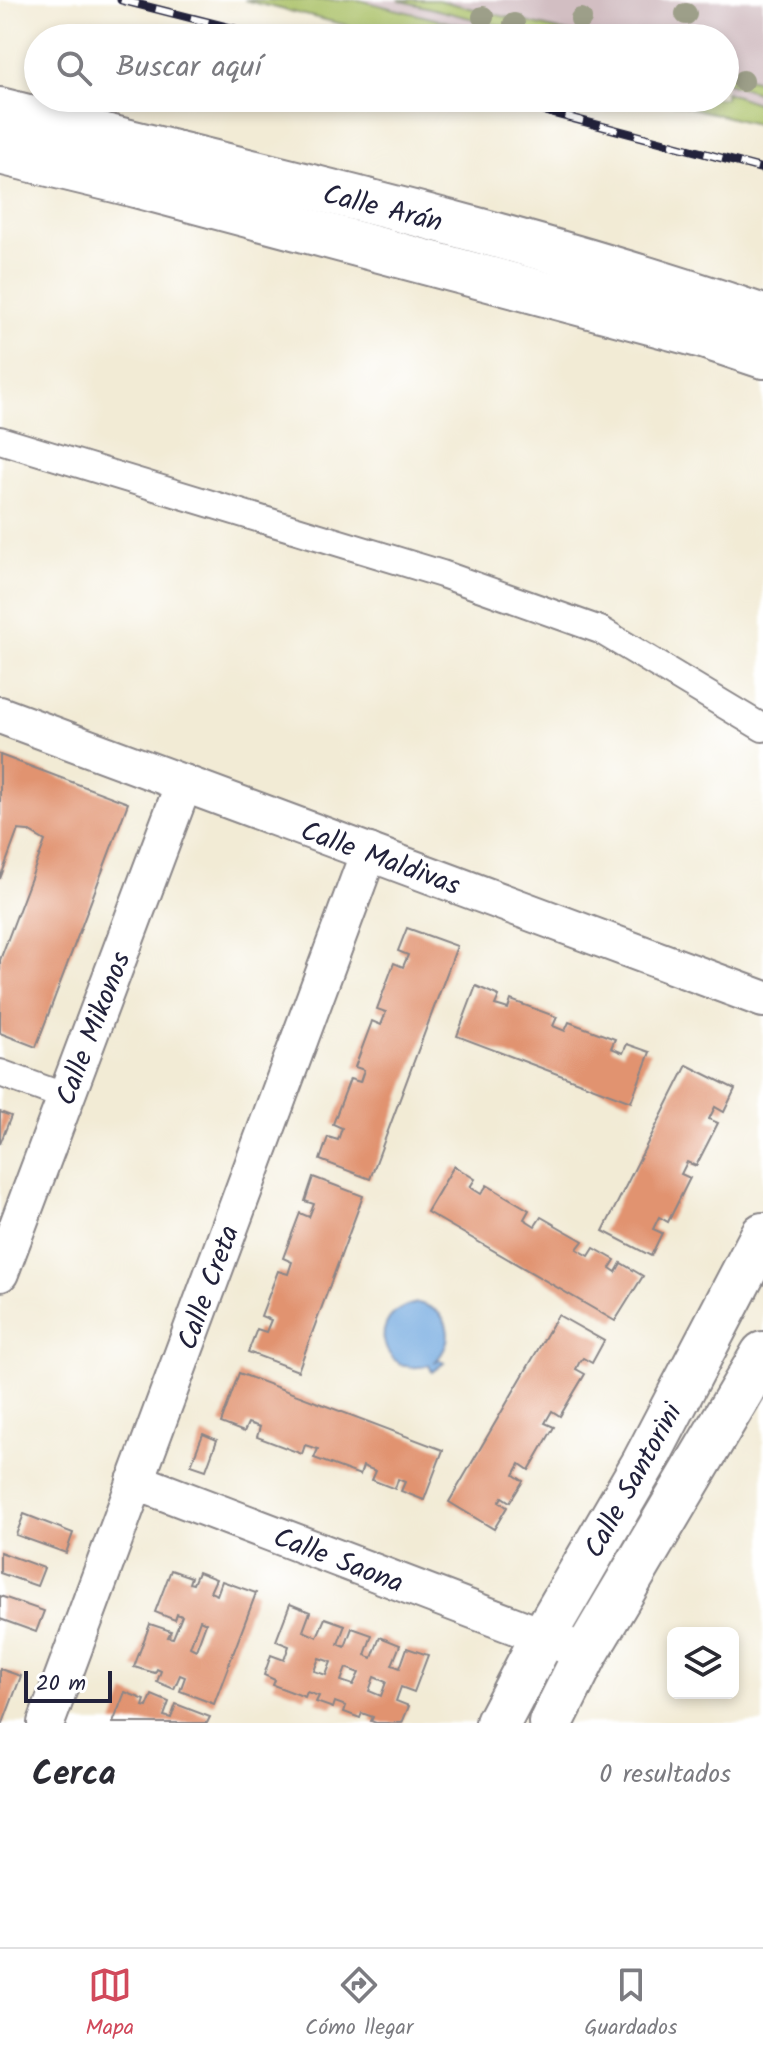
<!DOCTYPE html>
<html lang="es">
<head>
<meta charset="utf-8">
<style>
  :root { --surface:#fff; --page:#f2f2f3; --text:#2b2b33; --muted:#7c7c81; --line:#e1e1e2; --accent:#d1495b }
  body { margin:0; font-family:Kalam,sans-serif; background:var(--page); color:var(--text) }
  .controls { position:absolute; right:24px; bottom:24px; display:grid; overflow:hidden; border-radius:12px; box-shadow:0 4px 12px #0003 }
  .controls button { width:72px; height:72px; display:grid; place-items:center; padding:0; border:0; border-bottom:2px solid var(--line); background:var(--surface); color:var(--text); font:40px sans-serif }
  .scale { position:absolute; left:24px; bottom:20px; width:88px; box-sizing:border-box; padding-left:8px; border:4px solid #22223b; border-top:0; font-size:22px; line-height:28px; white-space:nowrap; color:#22223b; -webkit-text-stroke:6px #fff; paint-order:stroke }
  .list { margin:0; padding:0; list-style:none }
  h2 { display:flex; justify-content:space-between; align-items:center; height:104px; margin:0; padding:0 32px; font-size:34px }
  h2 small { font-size:26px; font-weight:400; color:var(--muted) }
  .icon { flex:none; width:44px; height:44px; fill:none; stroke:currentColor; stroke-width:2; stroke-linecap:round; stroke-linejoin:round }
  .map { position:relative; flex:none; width:763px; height:1723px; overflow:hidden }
  .search { position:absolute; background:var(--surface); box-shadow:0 4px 12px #0003; left:24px; right:24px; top:24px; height:88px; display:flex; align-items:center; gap:20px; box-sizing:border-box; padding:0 28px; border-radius:44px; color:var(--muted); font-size:30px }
  .sheet { height:224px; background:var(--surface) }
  nav { display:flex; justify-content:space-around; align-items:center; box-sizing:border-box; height:112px; border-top:2px solid var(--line); background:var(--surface); font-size:22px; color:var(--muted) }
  nav a { display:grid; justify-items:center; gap:4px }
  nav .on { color:var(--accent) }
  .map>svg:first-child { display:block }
  .industrial { fill:#d2bec2 }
  .green { fill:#a8bf64; stroke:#657050; stroke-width:2 }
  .water { fill:#71a8df; stroke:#4a658d; stroke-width:2 }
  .building { fill:#e19370; fill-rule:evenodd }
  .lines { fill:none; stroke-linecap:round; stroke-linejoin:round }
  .pedestrian-casing { stroke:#8a8688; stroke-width:30 }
  .minor-casing { stroke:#8a8688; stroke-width:40 }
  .tertiary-casing { stroke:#8a8688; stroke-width:48 }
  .pedestrian { stroke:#fff; stroke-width:26 }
  .minor { stroke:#fff; stroke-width:36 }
  .tertiary { stroke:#fff; stroke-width:44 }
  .rail-casing { stroke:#22223b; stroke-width:9 }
  .rail { stroke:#fff; stroke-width:6; stroke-dasharray:18; stroke-linecap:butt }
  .tree { fill:#9d9f89 }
  .labels { text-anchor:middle; stroke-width:6; stroke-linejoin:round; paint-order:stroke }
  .street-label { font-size:28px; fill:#22223b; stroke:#fff }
</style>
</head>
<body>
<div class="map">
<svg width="763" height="1723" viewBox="0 0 763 1723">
  <rect width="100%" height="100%" fill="#fff"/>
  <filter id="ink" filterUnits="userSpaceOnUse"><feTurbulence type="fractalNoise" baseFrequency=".0125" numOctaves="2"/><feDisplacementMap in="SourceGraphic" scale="16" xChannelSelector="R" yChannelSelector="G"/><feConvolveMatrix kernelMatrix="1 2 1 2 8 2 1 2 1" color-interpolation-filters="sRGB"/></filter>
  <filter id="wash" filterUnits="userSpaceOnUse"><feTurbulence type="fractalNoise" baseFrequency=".006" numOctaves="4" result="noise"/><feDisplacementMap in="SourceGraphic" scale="32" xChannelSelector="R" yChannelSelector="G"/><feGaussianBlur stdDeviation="1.8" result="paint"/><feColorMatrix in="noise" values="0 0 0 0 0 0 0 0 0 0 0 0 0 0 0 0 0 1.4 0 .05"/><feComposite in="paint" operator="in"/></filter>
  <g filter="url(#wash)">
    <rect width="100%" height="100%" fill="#f2ebd5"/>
    <path class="industrial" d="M244,0H763V126L652,98H725V38H398Z"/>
    <g class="green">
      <path d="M244,0H359L511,38H398Z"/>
      <path d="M398,0H438L590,38H549Z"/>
      <path d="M725,72L763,82V94L725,82Z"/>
      <path d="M725,92L763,105V126L652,98H725Z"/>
    </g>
    <path class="water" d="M418,1303C451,1311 457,1340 434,1363L440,1360L444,1363L432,1372L429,1365C382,1380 361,1313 418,1303Z"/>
    <g id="blocks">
      <g class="building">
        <path d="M0,755L128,803L36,1047L0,1033V960L45,841L28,831L18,830L0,879Z"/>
        <path d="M407,928L457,946L370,1179L320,1160L328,1137L338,1140L342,1128L333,1124L350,1079L360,1082L364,1070L355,1067L371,1024L372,1021L381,1025L386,1012L377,1009L394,963L403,967L408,955L398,951Z"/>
        <path d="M476,986L499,996L495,1005L502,1007L508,1009L511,1000L557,1017L553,1026L565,1031L569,1022L615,1039L611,1048L623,1053L627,1044L650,1052L631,1102L457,1036Z"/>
        <path d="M687,1065L735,1089L724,1112L715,1107L709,1119L718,1123L696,1166L687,1162L681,1174L690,1178L668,1222L659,1217L653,1229L662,1233L651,1256L603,1231Z"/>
        <path d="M0,1112L11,1116L0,1144Z"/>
        <path d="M454,1166L475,1179L470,1187L481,1194L487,1185L529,1210L524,1219L535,1226L541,1217L583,1241L577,1249L589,1256L594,1248L615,1260L610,1268L616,1272L621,1263L643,1276L615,1321L427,1212Z"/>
        <path d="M313,1177L363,1196L298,1371L248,1352L257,1329L266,1332L271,1320L261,1316L278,1271L288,1274L292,1262L283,1258L300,1213L309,1217L314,1204L305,1201Z"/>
        <path d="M558,1315L604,1341L592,1363L583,1358L579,1363L576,1369L585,1374L560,1416L552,1411L545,1423L554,1427L529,1470L520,1464L514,1475L523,1481L510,1502L502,1497L499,1502L507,1507L494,1529L449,1502Z"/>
        <path d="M239,1373L443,1450L424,1500L401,1491L405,1482L398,1479L395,1489L372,1480L376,1471L363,1466L360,1475L314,1458L318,1449L305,1445L302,1454L257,1437L260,1427L248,1423L244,1432L221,1423Z"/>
        <path d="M203,1434L217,1440L206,1470L191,1465Z"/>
        <path d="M24,1514L73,1533L66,1553L16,1535Z"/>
        <path d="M0,1552L44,1568L37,1586L0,1573Z"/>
        <path d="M171,1570L191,1577L189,1583L193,1584L198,1572L216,1579L210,1592L217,1595L222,1581L256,1593L214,1704L180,1691L185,1677L180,1675L174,1689L157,1682L161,1671L157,1669L155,1673L134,1667L150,1624L171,1631L168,1637L173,1638L182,1616L177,1614L175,1620L155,1612ZM200,1620L206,1623L196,1650L190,1647Z"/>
        <path d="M0,1596L44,1611L36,1632L0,1619Z"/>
        <path d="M290,1604L310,1612L303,1631L317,1637L325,1618L345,1625L338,1644L345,1647L352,1628L372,1635L365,1655L372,1658L380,1637L400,1645L392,1665L400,1668L407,1648L428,1655L414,1692L401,1687L396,1701L409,1706L402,1723H376L371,1721L373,1717L362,1713L360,1718L344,1712L346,1706L335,1702L333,1708L316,1702L319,1696L307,1692L305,1697L273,1685L275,1680L264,1675L271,1655L284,1660L289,1646L276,1641ZM319,1658L331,1662L326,1675L314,1671ZM346,1668L359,1673L353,1685L341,1681ZM374,1677L386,1682L381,1696L369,1691Z"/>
        <path d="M0,1669L21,1676L3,1723H0Z"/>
        <path d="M125,1692L145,1700L143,1706L147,1707L152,1695L169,1702L164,1716L171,1718L176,1704L210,1717L207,1723H113Z"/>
      </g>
    </g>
  </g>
  <g filter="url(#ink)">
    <use href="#blocks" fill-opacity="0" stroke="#8a8688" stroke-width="2"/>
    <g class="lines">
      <g class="pedestrian-casing">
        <g id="pedestrian">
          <path d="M0,440L442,574L600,630L763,728"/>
          <path d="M0,1073L66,1097"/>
        </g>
      </g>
      <g class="minor-casing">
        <g id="minor">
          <path d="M0,715L763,999"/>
          <path d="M0,1273L184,783"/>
          <path d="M135,1481L586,1653"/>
          <path d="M46,1723L369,852"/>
        </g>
      </g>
      <g class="tertiary-casing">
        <g id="tertiary">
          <path d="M0,110C255,174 514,231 763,317"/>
          <path d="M0,152L132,184L703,336L763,356"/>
          <path d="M498,1723L543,1637L644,1463L763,1235"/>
          <path d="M551,1723L586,1653L763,1354"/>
        </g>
      </g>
      <use href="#pedestrian" class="pedestrian"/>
      <use href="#minor" class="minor"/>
      <use href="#tertiary" class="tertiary"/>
      <g class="rail-casing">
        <g id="rail">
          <path d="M121,0L270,38"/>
          <path d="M496,98L763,169"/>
        </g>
      </g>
      <use href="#rail" class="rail"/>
    </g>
    <g class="tree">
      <circle cx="686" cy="14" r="11"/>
      <circle cx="483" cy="17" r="11"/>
      <circle cx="581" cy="19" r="11"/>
      <circle cx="514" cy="24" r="11"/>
      <circle cx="743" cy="81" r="11"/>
    </g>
  </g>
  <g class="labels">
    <g class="street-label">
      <text transform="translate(383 207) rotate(14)" y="10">Calle Arán</text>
      <text transform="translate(381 857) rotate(20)" y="10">Calle Maldivas</text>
      <text transform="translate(92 1028) rotate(-69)" y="10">Calle Mikonos</text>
      <text transform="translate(207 1287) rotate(-70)" y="10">Calle Creta</text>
      <text transform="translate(632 1480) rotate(-61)" y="10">Calle Santorini</text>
      <text transform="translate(339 1559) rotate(21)" y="10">Calle Saona</text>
    </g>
  </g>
</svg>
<div class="controls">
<button><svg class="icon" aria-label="layers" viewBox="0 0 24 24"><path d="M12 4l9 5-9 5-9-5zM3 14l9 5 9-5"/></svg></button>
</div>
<div class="scale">20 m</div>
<div class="search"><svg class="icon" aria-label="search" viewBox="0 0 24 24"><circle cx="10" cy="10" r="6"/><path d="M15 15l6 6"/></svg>Buscar aquí</div>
</div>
<section class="sheet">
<h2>Cerca<small>0 resultados</small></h2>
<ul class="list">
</ul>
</section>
<nav>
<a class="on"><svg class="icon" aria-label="map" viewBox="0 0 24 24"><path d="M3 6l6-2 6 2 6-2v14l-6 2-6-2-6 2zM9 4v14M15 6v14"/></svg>Mapa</a>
<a><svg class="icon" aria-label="directions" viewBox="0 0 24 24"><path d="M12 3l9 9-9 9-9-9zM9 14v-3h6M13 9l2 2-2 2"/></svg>Cómo llegar</a>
<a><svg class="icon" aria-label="saved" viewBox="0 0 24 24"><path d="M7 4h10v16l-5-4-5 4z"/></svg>Guardados</a>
</nav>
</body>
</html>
